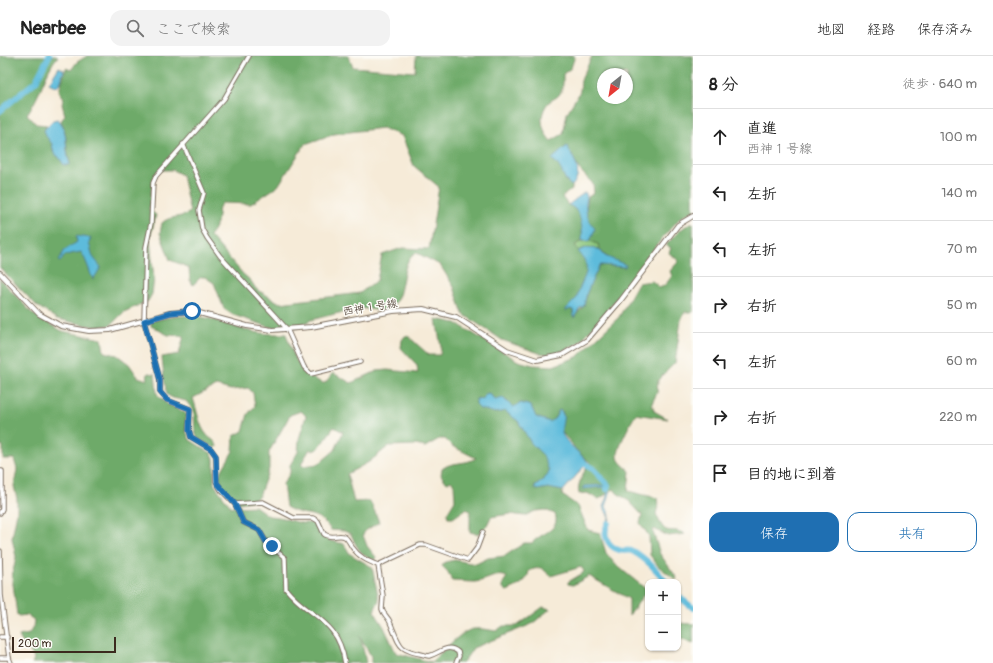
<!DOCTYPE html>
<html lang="ja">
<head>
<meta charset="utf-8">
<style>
  :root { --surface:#fff; --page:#f2f2f2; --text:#222; --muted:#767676; --line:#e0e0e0; --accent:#1f6fb2 }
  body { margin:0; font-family:Pangolin,"Klee One",sans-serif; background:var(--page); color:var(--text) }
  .controls { position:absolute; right:12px; bottom:12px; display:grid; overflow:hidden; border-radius:8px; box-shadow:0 1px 3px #0004 }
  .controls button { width:36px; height:36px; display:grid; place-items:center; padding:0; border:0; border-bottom:1px solid var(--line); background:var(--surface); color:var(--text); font:20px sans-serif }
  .compass { position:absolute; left:597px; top:12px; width:36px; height:36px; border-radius:50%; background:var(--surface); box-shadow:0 1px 3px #0004; rotate:211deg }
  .scale { position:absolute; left:12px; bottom:10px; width:104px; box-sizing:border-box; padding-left:4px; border:2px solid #3b2a1e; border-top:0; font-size:11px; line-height:14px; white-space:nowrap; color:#3b2a1e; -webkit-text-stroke:3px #fdfcf7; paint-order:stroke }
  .stop { position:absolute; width:12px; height:12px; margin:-9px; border:3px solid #1f6fb2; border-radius:50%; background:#fff }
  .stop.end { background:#1f6fb2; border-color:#fff; box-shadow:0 1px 4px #0008 }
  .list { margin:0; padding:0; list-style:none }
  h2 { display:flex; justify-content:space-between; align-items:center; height:52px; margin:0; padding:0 16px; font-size:17px }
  h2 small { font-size:13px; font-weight:400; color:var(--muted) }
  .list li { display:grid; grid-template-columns:26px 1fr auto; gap:12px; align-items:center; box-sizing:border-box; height:56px; padding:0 16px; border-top:1px solid var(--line) }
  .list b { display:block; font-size:15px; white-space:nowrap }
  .list p { margin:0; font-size:13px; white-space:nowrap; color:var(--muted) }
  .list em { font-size:13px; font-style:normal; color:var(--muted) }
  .actions { display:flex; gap:8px; padding:12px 16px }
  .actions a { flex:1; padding:9px 0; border:1px solid var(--accent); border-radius:12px; text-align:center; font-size:14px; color:var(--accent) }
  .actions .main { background:var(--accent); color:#fff }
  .icon { flex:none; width:22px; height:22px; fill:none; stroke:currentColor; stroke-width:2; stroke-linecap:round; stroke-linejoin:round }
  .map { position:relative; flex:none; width:693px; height:607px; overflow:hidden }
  header { display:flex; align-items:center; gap:24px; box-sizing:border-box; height:56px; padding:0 20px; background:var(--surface); border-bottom:1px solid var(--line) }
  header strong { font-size:19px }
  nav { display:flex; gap:22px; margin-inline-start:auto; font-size:14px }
  .search { width:280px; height:36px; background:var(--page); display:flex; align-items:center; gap:10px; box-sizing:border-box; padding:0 14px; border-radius:12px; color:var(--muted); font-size:15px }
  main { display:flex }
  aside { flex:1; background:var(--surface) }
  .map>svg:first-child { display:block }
  .green { fill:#88c479; stroke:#62774c }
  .forest { fill:#6eaa69; stroke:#546a44; fill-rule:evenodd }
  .water { fill:#5dbbdb; stroke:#4c727c }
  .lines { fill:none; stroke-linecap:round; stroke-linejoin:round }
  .river { stroke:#5dbbdb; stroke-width:6 }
  .minor-casing { stroke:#7c6e5f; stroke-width:5.5 }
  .tertiary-casing { stroke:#7c6e5f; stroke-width:6 }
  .minor { stroke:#fff; stroke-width:3.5 }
  .tertiary { stroke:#fff; stroke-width:4 }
  .route { stroke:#1f6fb2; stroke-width:5 }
  .labels { text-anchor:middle; stroke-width:3; stroke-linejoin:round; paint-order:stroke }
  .street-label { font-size:11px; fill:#3b2a1e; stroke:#fdfcf7 }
</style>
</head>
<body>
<header>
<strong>Nearbee</strong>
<div class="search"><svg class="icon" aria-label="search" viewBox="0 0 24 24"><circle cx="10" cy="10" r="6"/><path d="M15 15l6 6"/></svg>ここで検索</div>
<nav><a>地図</a><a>経路</a><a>保存済み</a></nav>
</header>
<main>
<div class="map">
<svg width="693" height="607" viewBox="0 0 693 607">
  <rect width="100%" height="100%" fill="#fdfcf7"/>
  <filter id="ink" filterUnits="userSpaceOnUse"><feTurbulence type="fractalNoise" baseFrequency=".025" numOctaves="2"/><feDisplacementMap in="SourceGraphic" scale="8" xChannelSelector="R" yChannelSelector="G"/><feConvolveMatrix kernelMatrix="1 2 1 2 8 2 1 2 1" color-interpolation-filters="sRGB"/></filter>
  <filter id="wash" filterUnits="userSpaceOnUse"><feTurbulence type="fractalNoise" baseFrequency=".012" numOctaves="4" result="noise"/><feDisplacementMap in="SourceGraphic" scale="16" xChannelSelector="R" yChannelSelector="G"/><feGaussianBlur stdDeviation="0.9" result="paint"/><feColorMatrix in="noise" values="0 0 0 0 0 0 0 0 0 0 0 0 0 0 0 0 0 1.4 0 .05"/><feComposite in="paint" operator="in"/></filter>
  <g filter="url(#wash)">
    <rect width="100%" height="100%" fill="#f6ebd8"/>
    <path class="green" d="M582,185H593L598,188L599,193L586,192L578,195L575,189Z"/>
    <g class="forest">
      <path d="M0,0H58C44,17 41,40 27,58L36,68L47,69L44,74L52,88L53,96L58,100L64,109H68L70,107C65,93 68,77 61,65L65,59L62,48L64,42L59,35L66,12L71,14L77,6L87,0H348L353,11L415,16L416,0H575L571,12L563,18C563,25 564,33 559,39C557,42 552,43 549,46C538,58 541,74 551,85L563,78L567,57L580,35L581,24L592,0H693V155L680,162L663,181L611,250L578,288L553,299L539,297L502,284L463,258L454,231L440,209L417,197C404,198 403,229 399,239C397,244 394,248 391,253L377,254L359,252L311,264L297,271L273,272L233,259L224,253L214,227L205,221H201L193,229L190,224L189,213L185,210L170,204L160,177L162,167C170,159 181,163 190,156L182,119L173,114H158L153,123L149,154L156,159L150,183L154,223L152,238L148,245L124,256L111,269L96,271L57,263L37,250L0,212ZM603,18H627V42H603ZM382,72L402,80L414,110L439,131L429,193L402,192L382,199L377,224L360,237L280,247L256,233L251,225L243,218L210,180L217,167L219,151L222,147L251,148L278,130L305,88L334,78ZM567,90L579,113L593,128L594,137L588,141L586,154L592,180L590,185L598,188C601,201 614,204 625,211L601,209L599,210L587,236L584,250L574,261L573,254L566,253L577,242C579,229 590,220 586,205C584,199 578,195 575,189L582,185C583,173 582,153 568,149L562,141L572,133V130L566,125L561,111L552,103Z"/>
      <path d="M690,167H693V256H685L681,264L675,307L658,324L657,337L652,347L654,355L668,363L636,358C631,366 617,391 618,401C619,407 626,411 630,415L628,435L657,442L658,450L656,458C667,484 668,469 685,478L668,480L654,473L653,476L660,498L677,522L676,524L658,510L650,499L649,480L640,467L642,459L629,445L617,437L614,433L599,443L587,437L579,438C576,428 585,414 590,406C583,401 577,396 572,388C564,378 557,376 564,361L562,355L559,354L555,362L550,366L536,361L531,350L521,347L513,351L506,344H497L487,337L483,343L477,342L476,349L496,357L505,354L518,365L531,387L543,399L547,408L549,415L547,420L534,431L537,434L548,432L563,435L562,439L578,450L588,474L600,477L606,497L615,508L647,534L629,560V543L589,520L573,529L568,528V526L583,517L584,515L581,511L551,520C540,512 544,509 529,515C527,527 518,530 507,535L503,532V527L507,521C496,516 487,525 475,526C468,526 460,525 452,525L448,516L442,510L445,506L455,504L476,508L488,502L505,500L524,487H532C540,477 561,475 555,458L545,454L535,455L525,460L510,458L491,461L486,471L478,478L470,476V455L466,453L453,462H448L447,457L455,444L454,428L451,425L447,427L441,419L442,413C451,405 466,409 476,402L452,390L445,383H439L425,391L415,389L389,390L369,406L347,418L354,446L369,445L372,449L379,466L365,475L363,479L367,490L376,501L375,504C361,501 356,490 351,478L344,475L331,474C315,452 307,463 286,451L283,428L290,417V409L298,396L299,383L306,360L301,355L290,359L269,396V413L259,440L253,445L239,447C228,439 222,432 219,419L233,395L234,380L243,375L248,358L255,350L253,337L248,332L231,334L216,330L193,342C197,353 199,371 207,379C211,384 216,384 217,391L215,392L198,383L195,376L194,355L186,345L173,342L167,339L164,323L162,301L179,298L184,280L168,279L151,270V268L152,265C165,262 178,259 192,260C211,261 227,269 246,274C259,278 272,278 286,278L294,300L304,317L322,327H325L333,317L351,327L377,315L387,314L418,317L417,309L401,292L402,284L405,280H408L429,299H440L441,291L436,263L456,267L518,305L533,309L553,310L577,301L619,261L638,227L652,225L660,232L666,228L672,220L670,215L679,205L669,197L671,192L666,189L679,175ZM334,371L343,376L335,394L321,406L318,408L303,410L301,408L310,393L312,395L318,393Z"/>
      <path d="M0,223L33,258L62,275L102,283L104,296L117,299L129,308L138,321L147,324L148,317L155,318L157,338L167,348L184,356L186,358V375L190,384L211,397L214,403V428L231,451L255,450L269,460L279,461L301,467H315L323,481L331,485L344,488L350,498L372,511L379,544L374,555L384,571L396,597L431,606C442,597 461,574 474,573C481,572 489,574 496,575L503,570H517L543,551L550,553L532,568L473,592L463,607H371V600L359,580L362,587L366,607H32L34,603C31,593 22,589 19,580L29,578L33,571L34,564L27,559L19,560L17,559L12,520L16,501L12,482L17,456V443L14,430L17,413L14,403H3V390L0,389Z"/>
      <path d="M678,567L693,568V588L678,582Z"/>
    </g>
    <g class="water">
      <path d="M59,11L64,14L61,25L57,31L49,27Z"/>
      <path d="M58,63C69,74 64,93 70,108L68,109H64L58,100L54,98L52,88L46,80L44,74L53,64Z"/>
      <path d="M567,90C574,104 584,116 572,130C562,124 564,112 552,103Z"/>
      <path d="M585,136C589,142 585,145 586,152C586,160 590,166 595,173L590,185H582C583,173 582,153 568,149Z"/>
      <path d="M76,180L91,182L89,187L93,201L101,211L93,224C90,217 86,203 81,196L65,199L60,206L58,205L65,194L77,186Z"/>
      <path d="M586,192L599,193L605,200L626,209L625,211L601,209L599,210L587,236L584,250L580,252L574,262L573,254L570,253L566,255V253L577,242C580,221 596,216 578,195Z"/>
      <path d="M489,337L495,344L503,342L513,351L521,347L531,350L536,361L550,366L555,362L559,354C568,358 560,369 562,377C564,385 583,400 588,406L563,435L548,432L537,434L534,432L547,420L549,415L543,399L531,387L518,365L505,355L496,357L480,353L476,349V343H483L485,338Z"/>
      <path d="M603,429L607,431L610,437L606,451C613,460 609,464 607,474L605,473L609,462L604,451L608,436L603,431L582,433L584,430Z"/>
    </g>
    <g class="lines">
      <g class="river">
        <path d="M0,55L36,25L49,0"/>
        <path d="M579,404L592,412L608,429L607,433"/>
        <path d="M608,467C602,478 607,490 619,494C624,496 630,493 634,496C647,503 657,515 666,526"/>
        <path d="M678,540L693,552"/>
      </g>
    </g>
  </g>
  <g filter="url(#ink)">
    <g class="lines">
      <g class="minor-casing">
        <g id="minor">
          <path d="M249,0L224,43L156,120L153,127L151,167L146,191L144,265L160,324V336L167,344L190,353L189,374L191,381L211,393L216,400V425L221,434L235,448L243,466L259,474L266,486L285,502L286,533C309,562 338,562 345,607"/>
          <path d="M183,88L204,137L199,154L202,173L207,182L220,200L287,273L304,311L311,318L360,306"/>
          <path d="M0,415H2V453L0,457"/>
          <path d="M235,448L263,446L294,462H313L318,465L324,478C332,484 339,477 345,481C348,483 350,488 352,491C359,501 367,505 378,509L420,489H426L468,504L477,492L483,476"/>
          <path d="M0,495L1,539L9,602L11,607"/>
          <path d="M378,509L383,540L382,553C383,558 388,561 390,566C402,595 398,593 429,600C440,597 447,587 458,596L459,600L456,607"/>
          <path d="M0,581H7"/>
          <path d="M0,602H9"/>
        </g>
      </g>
      <g class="tertiary-casing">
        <path id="tertiary" d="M0,217L39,258L61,270L89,275L110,274L170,257L192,255L247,270L272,274L311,271L393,255L423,253L456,261L507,294L537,304L562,299L587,284L621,244L678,169L693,160"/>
      </g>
      <use href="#minor" class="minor"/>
      <use href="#tertiary" class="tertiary"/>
    </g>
  </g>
  <g class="lines" filter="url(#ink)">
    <path class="route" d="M192,255L170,257L144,265L160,324V336L167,344L190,353L189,374L191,381L211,393L216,400L217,427L235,448L243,466L259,474L266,486L272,490"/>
  </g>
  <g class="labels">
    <g class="street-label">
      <text transform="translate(370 251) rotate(-9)" y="4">西神１号線</text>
    </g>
  </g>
</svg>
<div class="controls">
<button>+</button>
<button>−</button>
</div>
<svg class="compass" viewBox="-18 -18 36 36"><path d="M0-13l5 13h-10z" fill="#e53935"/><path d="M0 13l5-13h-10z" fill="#767676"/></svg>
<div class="scale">200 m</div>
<div class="stop" style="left:192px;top:255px"></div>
<div class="stop end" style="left:272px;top:490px"></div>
</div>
<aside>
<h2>8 分<small>徒歩 · 640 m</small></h2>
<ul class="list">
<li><svg class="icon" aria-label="ahead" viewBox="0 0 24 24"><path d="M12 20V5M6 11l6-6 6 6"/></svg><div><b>直進</b><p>西神１号線</p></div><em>100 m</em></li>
<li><svg class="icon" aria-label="left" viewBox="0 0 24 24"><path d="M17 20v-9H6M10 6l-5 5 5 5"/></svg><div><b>左折</b></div><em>140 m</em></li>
<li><svg class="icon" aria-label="left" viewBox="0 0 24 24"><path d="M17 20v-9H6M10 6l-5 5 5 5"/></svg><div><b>左折</b></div><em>70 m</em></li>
<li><svg class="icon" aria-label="right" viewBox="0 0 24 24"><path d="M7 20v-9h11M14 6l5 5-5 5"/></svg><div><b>右折</b></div><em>50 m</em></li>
<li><svg class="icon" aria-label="left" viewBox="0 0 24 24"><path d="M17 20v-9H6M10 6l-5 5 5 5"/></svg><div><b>左折</b></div><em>60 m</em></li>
<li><svg class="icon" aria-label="right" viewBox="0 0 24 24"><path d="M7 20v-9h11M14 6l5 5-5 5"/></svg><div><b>右折</b></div><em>220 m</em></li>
<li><svg class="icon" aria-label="arrive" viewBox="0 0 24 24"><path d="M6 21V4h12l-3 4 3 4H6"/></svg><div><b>目的地に到着</b></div></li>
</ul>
<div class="actions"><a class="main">保存</a><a>共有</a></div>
</aside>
</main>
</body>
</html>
